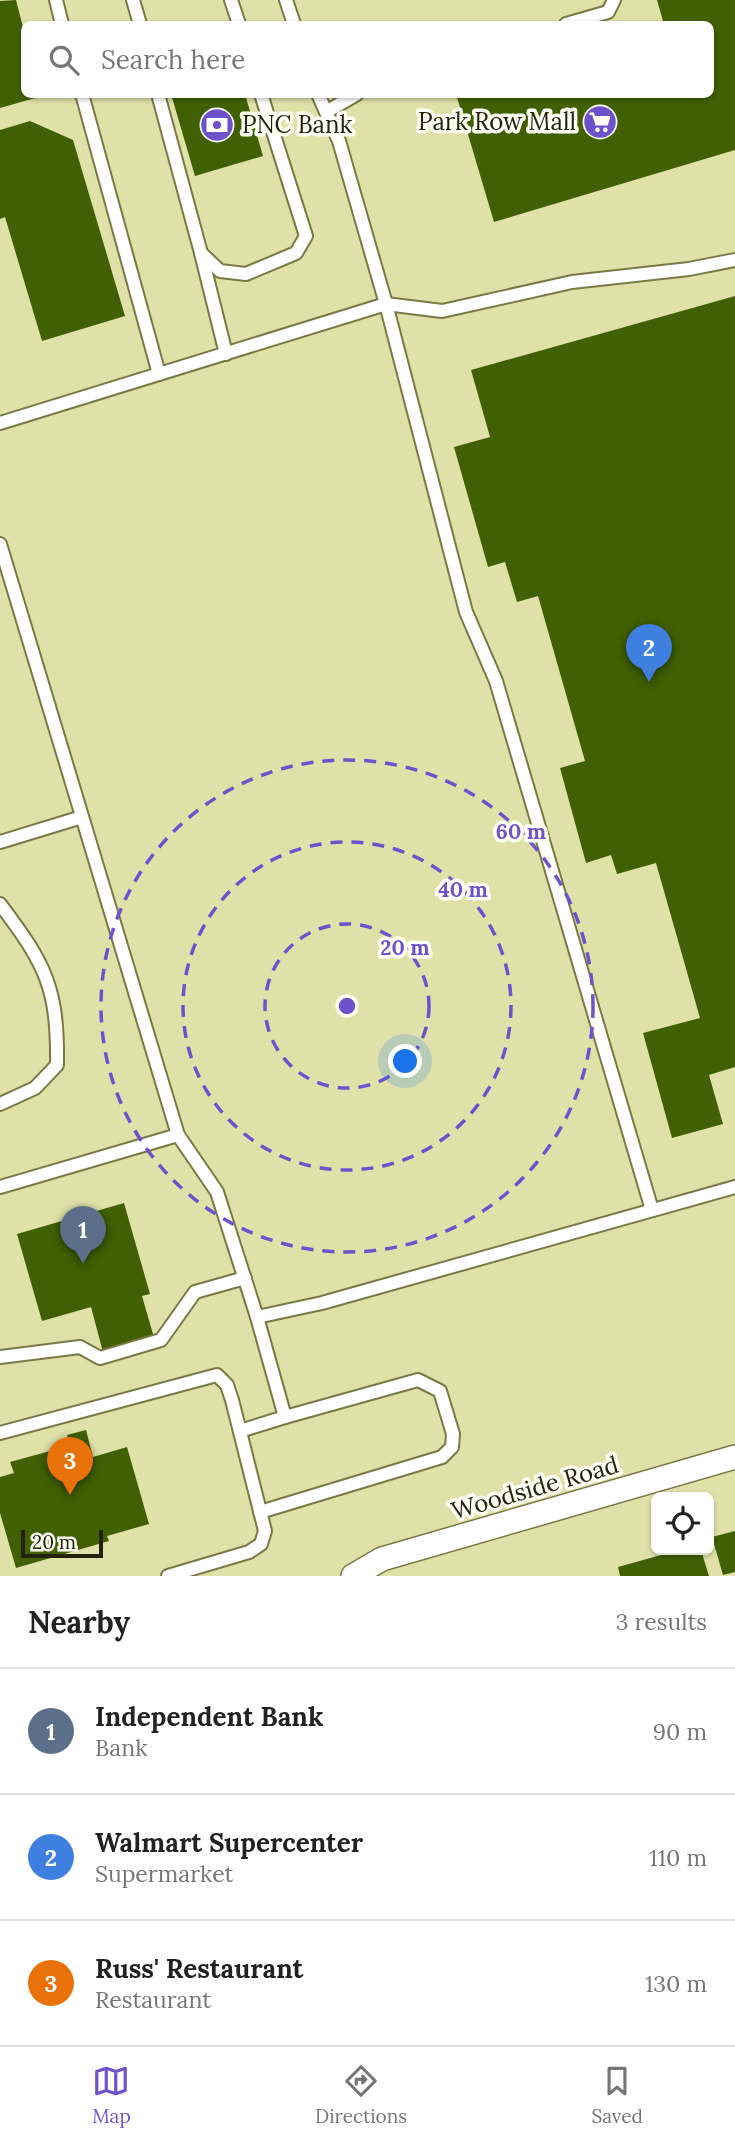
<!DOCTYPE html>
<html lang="en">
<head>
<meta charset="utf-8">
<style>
  :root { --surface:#fff; --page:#f6f6f6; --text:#222; --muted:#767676; --line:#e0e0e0; --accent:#6d52cc }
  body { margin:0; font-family:Lora,serif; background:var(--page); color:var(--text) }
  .controls { position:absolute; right:21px; bottom:21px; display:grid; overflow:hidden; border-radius:10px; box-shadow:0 2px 5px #0004 }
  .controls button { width:63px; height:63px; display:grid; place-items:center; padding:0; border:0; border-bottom:2px solid var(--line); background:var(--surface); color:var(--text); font:35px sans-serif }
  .scale { position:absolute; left:21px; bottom:18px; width:82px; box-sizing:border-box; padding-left:7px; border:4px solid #22220d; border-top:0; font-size:19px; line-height:24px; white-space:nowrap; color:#22220d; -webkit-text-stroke:5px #fefff4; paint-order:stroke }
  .you { position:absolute; left:406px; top:1062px; width:24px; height:24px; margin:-18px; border:5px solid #fff; border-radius:50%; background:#1a73e8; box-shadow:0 0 0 10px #1a73e833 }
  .badge { display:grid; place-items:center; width:46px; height:46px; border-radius:50%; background:var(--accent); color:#fff; font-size:23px; font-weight:700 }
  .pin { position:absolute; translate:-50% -58px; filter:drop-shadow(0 2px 4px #0008) }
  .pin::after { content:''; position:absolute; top:37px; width:24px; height:21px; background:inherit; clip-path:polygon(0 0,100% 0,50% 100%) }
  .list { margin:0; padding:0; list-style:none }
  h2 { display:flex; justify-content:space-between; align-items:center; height:91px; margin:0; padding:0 28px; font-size:30px }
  h2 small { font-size:23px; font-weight:400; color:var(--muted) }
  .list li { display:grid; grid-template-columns:46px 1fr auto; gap:21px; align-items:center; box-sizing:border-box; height:126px; padding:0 28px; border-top:2px solid var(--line) }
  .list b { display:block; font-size:26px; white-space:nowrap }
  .list p { margin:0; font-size:23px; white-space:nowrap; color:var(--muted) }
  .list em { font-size:23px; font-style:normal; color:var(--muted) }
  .icon { flex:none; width:38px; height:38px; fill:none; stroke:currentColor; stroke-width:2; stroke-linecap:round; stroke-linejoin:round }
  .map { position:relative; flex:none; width:735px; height:1576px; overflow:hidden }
  .search { position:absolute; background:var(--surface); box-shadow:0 2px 5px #0004; left:21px; right:21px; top:21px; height:77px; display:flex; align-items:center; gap:18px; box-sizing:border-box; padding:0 24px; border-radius:10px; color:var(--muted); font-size:26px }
  .sheet { height:469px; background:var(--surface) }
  nav { display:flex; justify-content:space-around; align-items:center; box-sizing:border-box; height:98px; border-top:2px solid var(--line); background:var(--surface); font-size:19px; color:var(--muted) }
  nav a { display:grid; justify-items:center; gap:4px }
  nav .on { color:var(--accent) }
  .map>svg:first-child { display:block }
  .building { fill:#406003 }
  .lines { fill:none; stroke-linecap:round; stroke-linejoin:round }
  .lane-casing { stroke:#797945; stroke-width:16 }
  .street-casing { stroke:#797945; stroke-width:26 }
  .lane { stroke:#fff; stroke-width:12 }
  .street { stroke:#fff; stroke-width:23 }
  .ring { fill:none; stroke:#6d52cc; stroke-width:3.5; stroke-dasharray:12 9 }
  .labels { text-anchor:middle; stroke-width:7; stroke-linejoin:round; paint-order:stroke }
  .poi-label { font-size:24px; fill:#22220d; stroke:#fefff4; text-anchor:end }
  .street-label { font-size:24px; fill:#22220d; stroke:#fefff4 }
  .centre { fill:#6d52cc; stroke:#fefff4; stroke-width:3.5 }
  .ring-label { font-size:21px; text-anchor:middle; font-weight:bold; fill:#6d52cc; stroke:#fefff4; stroke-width:7; stroke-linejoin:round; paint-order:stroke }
</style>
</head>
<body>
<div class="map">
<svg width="735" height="1576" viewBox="0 0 735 1576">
  <rect width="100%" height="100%" fill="#e0e1a9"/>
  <g class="building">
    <path d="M16,0L24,31V94L46,95L0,108V1Z"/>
    <path d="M657,0H735V150L494,222L456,94H710V24H652L663,21Z"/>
    <path d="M171,94H245L263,156L195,176Z"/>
    <path d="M30,121L73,140L125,316L42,341L5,217L0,219V130Z"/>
    <path d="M735,296V1067L709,1075L723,1124L672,1138L643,1033L700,1018L656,863L617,874L611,855L586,863L560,768L585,761L538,596L517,602L505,562L488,567L454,447L490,437L471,370Z"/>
    <path d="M124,1203L150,1294L142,1296L155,1341L104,1356L91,1307L42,1321L17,1234Z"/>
    <path d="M86,1430L93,1457L127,1447L149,1524L107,1536L109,1541L16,1568L0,1513V1477L14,1473L10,1462L50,1451L53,1462L74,1457L67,1435Z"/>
    <path d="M735,1531V1572L723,1575L712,1537Z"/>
    <path d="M679,1550H701L709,1576H620L618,1567Z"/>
  </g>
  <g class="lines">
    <g class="lane-casing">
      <g id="lane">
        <path d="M56,0L62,24"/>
        <path d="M133,0L140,24"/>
        <path d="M231,0L239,24"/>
        <path d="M286,0L294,24"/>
        <path d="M566,24L608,12L614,0"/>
        <path d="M82,94L159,374"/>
        <path d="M158,94L201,253L220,271L246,274L296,253L306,236L261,94"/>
        <path d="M326,112L357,94"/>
        <path d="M201,253L226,354"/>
        <path d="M0,423L386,304L339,141L318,94"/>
        <path d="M0,544L178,1135L217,1192L257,1317L322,1303L735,1187"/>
        <path d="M0,842L82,817"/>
        <path d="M0,904C46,965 58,988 57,1065L35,1088L0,1104"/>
        <path d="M0,1187L178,1135"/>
        <path d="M652,1210L496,681L466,612L386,304L442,311L572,282L689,269L735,260"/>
        <path d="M257,1317L285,1417L418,1380L440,1391L453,1434L452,1447L442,1457L260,1512"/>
        <path d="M0,1357L80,1347L100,1358L161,1340L195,1292L245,1278"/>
        <path d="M240,1431L285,1417"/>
        <path d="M0,1433L217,1375L227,1385L232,1400L265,1531L261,1544L249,1552L168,1576"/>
      </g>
    </g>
    <g class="street-casing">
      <path id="street" d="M353,1576L382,1559L735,1457"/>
    </g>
    <use href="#lane" class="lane"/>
    <use href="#street" class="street"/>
  </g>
  <g class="ring">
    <circle cx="347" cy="1006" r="82"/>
    <circle cx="347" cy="1006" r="164"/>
    <circle cx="347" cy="1006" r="246"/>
  </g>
  <defs>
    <g id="supermarket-disc" transform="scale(1.75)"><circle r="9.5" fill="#6d52cc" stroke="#fefff4"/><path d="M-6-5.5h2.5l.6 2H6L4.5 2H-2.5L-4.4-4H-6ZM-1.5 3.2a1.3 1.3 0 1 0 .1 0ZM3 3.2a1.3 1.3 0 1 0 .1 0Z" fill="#fff"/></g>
    <g id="bank-disc" transform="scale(1.75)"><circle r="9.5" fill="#6d52cc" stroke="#fefff4"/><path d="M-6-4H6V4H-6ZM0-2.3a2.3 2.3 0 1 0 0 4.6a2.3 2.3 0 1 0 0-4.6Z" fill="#fff"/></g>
  </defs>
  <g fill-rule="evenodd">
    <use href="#supermarket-disc" x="600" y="122"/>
    <use href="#bank-disc" x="217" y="125"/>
  </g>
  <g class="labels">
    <g class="poi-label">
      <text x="576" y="130">Park Row Mall</text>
      <text x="242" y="133" text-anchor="start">PNC Bank</text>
    </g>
    <g class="street-label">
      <text transform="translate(535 1488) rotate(-16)" y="8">Woodside Road</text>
    </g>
  </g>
  <circle cx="347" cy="1006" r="10" class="centre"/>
  <g class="ring-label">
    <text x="521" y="839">60 m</text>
    <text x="463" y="897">40 m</text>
    <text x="405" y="955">20 m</text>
  </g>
</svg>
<div class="controls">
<button><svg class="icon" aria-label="locate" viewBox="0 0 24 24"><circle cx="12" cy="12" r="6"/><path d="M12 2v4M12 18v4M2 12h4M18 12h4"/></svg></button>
</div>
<div class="scale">20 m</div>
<div class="you"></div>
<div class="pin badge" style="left:83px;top:1264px;background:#5c6f8a">1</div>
<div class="pin badge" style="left:649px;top:682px;background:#3f7fe0">2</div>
<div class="pin badge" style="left:70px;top:1495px;background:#e8710a">3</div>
<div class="search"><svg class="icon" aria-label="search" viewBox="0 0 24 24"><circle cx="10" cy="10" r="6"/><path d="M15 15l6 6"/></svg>Search here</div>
</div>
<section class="sheet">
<h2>Nearby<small>3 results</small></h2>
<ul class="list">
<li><span class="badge" style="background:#5c6f8a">1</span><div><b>Independent Bank</b><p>Bank</p></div><em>90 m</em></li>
<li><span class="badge" style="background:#3f7fe0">2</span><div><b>Walmart Supercenter</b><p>Supermarket</p></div><em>110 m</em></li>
<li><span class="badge" style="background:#e8710a">3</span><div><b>Russ' Restaurant</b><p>Restaurant</p></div><em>130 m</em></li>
</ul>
</section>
<nav>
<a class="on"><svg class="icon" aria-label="map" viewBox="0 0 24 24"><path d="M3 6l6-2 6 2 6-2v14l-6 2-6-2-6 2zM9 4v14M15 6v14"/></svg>Map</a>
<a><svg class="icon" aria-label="directions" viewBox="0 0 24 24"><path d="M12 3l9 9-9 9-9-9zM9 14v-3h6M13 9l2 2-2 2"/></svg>Directions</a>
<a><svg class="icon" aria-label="saved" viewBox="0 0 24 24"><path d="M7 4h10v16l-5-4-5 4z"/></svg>Saved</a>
</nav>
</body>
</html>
